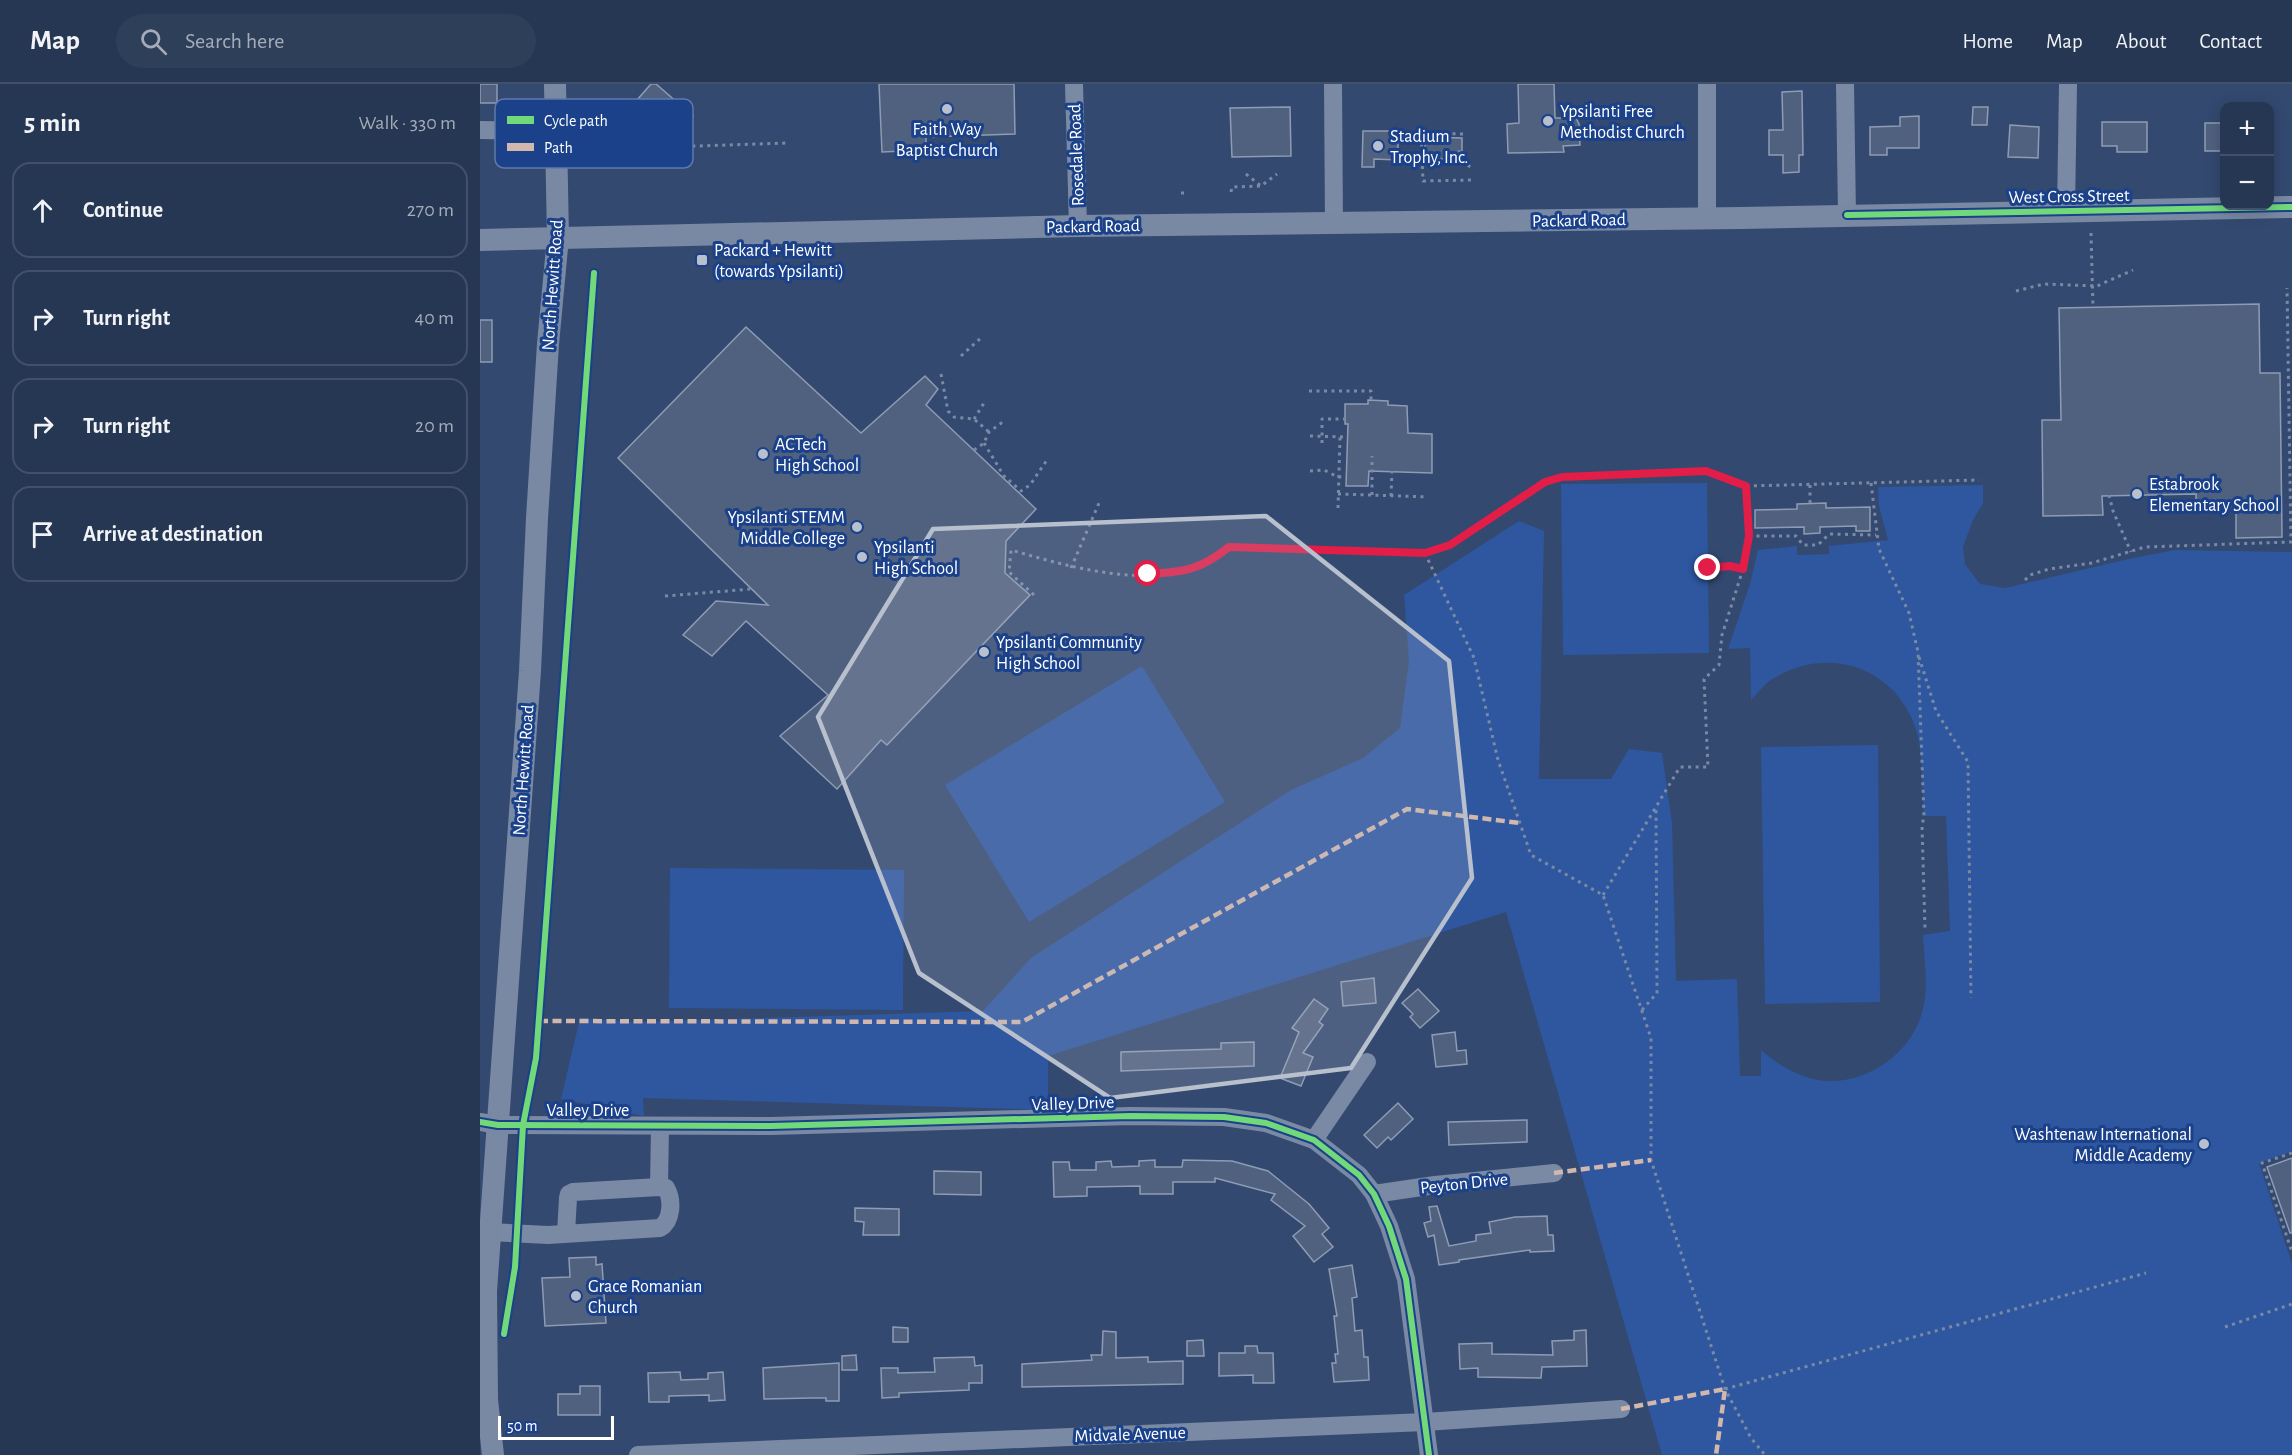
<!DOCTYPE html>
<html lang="en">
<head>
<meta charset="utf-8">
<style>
  :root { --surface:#263754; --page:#2e3f5a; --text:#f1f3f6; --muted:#a4acb8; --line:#42516b }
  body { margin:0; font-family:"Alegreya Sans",sans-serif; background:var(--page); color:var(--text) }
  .controls { position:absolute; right:18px; top:18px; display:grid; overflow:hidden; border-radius:12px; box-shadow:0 3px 15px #0003 }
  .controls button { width:54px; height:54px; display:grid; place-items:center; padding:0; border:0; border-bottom:2px solid var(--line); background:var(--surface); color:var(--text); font:30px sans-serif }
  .scale { position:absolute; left:18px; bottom:15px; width:116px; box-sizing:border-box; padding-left:6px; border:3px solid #fff; border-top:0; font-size:16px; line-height:21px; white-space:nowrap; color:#fff; -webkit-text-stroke:4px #1a4189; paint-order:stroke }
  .stop { position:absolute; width:18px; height:18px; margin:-14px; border:4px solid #e11d48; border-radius:50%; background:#fff }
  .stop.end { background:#e11d48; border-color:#fff; box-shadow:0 2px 6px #0008 }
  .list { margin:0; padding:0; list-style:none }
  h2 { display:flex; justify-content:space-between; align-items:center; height:78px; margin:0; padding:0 24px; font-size:26px }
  h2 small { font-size:20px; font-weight:400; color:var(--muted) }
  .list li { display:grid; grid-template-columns:39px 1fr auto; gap:18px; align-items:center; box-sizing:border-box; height:96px; margin:0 12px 12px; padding:0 12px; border:2px solid var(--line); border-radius:18px }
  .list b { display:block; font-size:22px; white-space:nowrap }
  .list em { font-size:20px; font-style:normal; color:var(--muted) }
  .icon { flex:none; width:33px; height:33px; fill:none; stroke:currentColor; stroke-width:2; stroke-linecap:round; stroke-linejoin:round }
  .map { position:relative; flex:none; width:1812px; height:1371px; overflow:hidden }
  header { display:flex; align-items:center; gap:36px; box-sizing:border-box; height:84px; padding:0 30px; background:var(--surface); border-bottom:2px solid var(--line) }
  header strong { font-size:28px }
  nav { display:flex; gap:33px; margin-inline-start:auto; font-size:21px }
  .search { width:420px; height:54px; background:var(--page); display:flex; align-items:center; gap:15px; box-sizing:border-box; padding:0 21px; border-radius:33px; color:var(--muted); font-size:22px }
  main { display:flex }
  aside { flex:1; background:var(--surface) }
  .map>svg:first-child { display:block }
  .green { fill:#2e57a0 }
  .building { fill:#506180; stroke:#8e9cb3; stroke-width:1.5 }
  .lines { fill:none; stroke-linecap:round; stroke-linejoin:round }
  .path { stroke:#7a8aa5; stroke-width:3; stroke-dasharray:3 4.5; stroke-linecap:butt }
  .minor { stroke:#7a8aa5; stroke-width:18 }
  .major { stroke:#7989a3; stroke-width:22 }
  .quiet { stroke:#d1b7ad; stroke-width:4.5; stroke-dasharray:9 4.5; stroke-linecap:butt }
  .cycleway-casing { stroke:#1a4189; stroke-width:10 }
  .cycleway { stroke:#71d979; stroke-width:6 }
  .route { stroke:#e11d48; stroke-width:8 }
  .marked { fill:#b8bfcd; fill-opacity:0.2; stroke:#b8bfcd; stroke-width:4.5; stroke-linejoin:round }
  .poi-dot { fill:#b8bfcd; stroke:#1a4189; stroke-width:2 }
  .labels { text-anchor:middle; stroke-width:6; stroke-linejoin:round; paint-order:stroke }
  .poi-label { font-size:18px; fill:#fff; stroke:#1a4189; text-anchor:start }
  .street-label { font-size:18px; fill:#fff; stroke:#1a4189 }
  .key { fill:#1a4189; stroke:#5f7aac; stroke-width:1.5 }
  .key-label { font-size:16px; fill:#fff }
</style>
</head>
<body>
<header>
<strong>Map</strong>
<div class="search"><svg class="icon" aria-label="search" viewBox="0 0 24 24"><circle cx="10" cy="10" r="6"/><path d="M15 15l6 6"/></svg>Search here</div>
<nav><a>Home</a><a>Map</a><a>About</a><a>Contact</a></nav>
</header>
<main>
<aside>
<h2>5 min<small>Walk · 330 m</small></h2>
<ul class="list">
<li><svg class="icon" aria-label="ahead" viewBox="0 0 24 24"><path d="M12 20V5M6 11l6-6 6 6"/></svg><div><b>Continue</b></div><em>270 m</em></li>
<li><svg class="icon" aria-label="right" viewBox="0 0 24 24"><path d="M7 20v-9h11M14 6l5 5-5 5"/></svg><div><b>Turn right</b></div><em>40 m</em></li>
<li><svg class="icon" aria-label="right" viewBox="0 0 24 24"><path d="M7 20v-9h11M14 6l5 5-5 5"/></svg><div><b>Turn right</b></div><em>20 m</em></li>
<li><svg class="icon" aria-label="arrive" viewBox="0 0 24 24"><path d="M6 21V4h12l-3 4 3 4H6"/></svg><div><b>Arrive at destination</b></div></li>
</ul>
</aside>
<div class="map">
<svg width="1812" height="1371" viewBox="0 0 1812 1371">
  <rect width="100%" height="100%" fill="#334970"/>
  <g class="green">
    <path d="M1227,399L1229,569L1083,571L1081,400Z"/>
    <path d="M1503,401V419L1493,436L1483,463L1485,480L1500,500L1525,504L1644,476L1695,466L1812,468V1067L1779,1079L1812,1180V1371H1182L1026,828L568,972V1026L163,1014L164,1032L81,1015L100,934L157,938L503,927L551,874L811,706L883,674L920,644L929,577L924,511L1039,437L1064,447L1059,695H1131L1149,665L1182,669L1192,739L1196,897L1257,895L1260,992H1281V966C1295,979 1314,990 1333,995C1380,1006 1432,972 1443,925C1449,902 1444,875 1443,851L1470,847L1466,732H1444C1442,709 1443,665 1436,645C1415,583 1349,561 1294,594C1285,599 1278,609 1271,616L1270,564L1248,565L1270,500L1278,466L1317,462V471L1349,470V462L1408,456L1399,422L1398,403Z"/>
    <path d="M662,582L745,718L549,838L465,701Z"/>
    <path d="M1398,661L1400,918L1285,920L1281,663Z"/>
    <path d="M190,784L424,786L423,926L189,924Z"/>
  </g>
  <g class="building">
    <rect x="0" y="0" width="17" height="19"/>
    <path d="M171,0H176L213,32L195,53L187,46L183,51L166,36L172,30L157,16Z"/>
    <path d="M399,0H534L535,50L446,53V66L402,68Z"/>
    <path d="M1038,0H1074L1075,34H1096L1099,40L1100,61L1083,62L1084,68L1028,69L1027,40L1039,39Z"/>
    <path d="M1322,7L1323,71H1319V88L1303,89V71H1289V46H1303L1302,8Z"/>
    <path d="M810,23L811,72L752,73L750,24Z"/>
    <path d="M1493,23H1508L1507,41H1492Z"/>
    <path d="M1439,32V64H1407V71H1390V43L1420,42V33Z"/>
    <path d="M1622,38H1667V68H1637V62H1622Z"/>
    <rect x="1725" y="39" width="19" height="28"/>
    <path d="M1530,41L1559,43L1558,74L1528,73Z"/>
    <path d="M883,47H918V76L894,75V83H882Z"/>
    <path d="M945,53L982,54V68L979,67V75H945Z"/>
    <path d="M1779,220L1780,289H1800L1802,453L1756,454V424H1716V410L1622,412L1623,431L1563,432L1562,336H1581L1579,224Z"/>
    <rect x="0" y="236" width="12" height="42"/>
    <path d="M266,243L381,349L445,292L458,305L446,321L556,425L526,457L525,489L550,511L407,661L401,656L357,705L300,652L348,611L266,537L232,572L203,551L236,517L288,521L138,374Z"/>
    <path d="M888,316L908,317V321L927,322L928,349L952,350V389L889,387L888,402H866L868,340H865V320H888Z"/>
    <path d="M1346,419V424L1390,423V447H1376V442L1340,443V449L1324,450V443L1275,444V426L1317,425V420Z"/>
    <path d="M894,894L896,919L863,922L861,898Z"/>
    <path d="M938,905L959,927L940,944L930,933L933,930L922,919Z"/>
    <path d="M834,915L848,925L839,938L843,941L823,969L833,973L821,1002L800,994L819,948L812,944Z"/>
    <path d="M975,948L977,967L986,966L987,980L956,983L952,951Z"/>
    <path d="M774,958V982L641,987V968L741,965V959Z"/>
    <path d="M918,1019L933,1035L911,1056L908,1053L897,1064L884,1051Z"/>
    <path d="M1047,1036V1058L969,1061L968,1038Z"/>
    <path d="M1812,1074V1149H1810L1787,1083Z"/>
    <path d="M675,1076V1083H702L703,1076L752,1077L788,1087L829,1120L849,1144L842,1150L853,1163L834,1178L813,1152L825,1142L791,1116L795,1110L735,1094V1098H693V1110H660V1102L607,1103V1112L574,1113L573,1078H589L590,1086H616V1078L631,1077L632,1083L659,1082V1077Z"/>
    <path d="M454,1087L501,1088V1111L454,1110Z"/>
    <path d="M957,1122L969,1162L996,1157V1151L1011,1149L1009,1138L1035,1133L1067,1132L1068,1151H1073L1074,1167L1050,1168V1166L979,1176V1178L959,1181L954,1151L948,1153L944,1139L951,1137L949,1123Z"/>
    <path d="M375,1124L419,1125V1151H383L384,1138L375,1137Z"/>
    <path d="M116,1173V1181L122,1180L126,1239L65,1242L62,1194L90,1193L89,1174Z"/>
    <path d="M872,1181L877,1213L872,1214L875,1247L882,1246L884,1273H888L889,1296L854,1298L852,1279H856L855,1270H858L854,1232H857L849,1185Z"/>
    <path d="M413,1243L428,1244V1258H413Z"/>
    <path d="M1106,1246L1107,1282L1062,1283L1061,1294L998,1293V1284L980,1285L979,1260L1012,1259V1270L1073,1271L1072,1257L1094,1256V1247Z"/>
    <path d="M623,1247L636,1248V1274L668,1273V1278L703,1277V1300L542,1303V1280L612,1276L611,1271H622Z"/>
    <path d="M723,1256L724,1272H707V1257Z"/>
    <path d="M765,1262H777L778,1269H793L794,1299H773V1291L739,1292V1269H765Z"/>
    <path d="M376,1271L377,1286H362V1272Z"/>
    <path d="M494,1273L495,1282L502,1281V1299H489V1306L419,1309V1313L402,1314L401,1284H418V1289L455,1288L454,1274Z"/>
    <path d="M359,1279V1317H346V1314H331L284,1315L283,1284Z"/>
    <path d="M200,1288L201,1296L228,1295V1289L243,1288L245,1316L229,1317V1311L189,1312V1318H169L168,1289Z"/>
    <path d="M100,1302H120V1331H78V1310H100Z"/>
  </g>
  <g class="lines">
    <g class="path">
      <path d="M167,45L186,63L308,59"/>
      <path d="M983,50L941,49L943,97L992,96"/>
      <path d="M943,80H985L991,83"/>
      <path d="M766,90L781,102L797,90"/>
      <path d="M751,108L752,103L781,102"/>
      <path d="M701,109H704"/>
      <path d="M1611,149L1613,223"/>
      <path d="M1536,207L1564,200L1617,202L1653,186"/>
      <path d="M481,272L502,253"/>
      <path d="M461,290L468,327L474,333L494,335L509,348"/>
      <path d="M829,307H891V316"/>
      <path d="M494,335L504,319"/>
      <path d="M830,352L867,353"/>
      <path d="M504,359L524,392L541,407L550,401L567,376"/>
      <path d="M842,359V335H865"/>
      <path d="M494,366L504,359L509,348L524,337"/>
      <path d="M830,387L844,386L858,393H866"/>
      <path d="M1391,399L1399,465L1429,529L1438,568L1444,732L1442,742L1445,844"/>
      <path d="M1330,401V420"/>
      <path d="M858,410L948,413"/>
      <path d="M892,411V372"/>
      <path d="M1629,411L1633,427L1651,468"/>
      <path d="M911,412L912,387"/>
      <path d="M858,424L860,353"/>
      <path d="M1269,452H1316L1323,461H1338L1349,450L1396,451"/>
      <path d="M945,469L994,574L1018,676L1051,771L1123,811L1171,954V1076L1245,1305L1271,1354L1285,1371"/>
      <path d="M591,484L619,419"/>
      <path d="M1228,484L1249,482L1263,485"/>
      <path d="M1545,496L1550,491L1569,485L1612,479L1665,463L1811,458L1807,204"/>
      <path d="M554,511L529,488L531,466C586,482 643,498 700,489C718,486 735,474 749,463L945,469L970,461L1065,398L1082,393L1226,388L1266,402L1499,396"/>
      <path d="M185,512L271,505"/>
      <path d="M1439,573L1456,627L1488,678L1491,914"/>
      <path d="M1123,811L1200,683H1228L1224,595L1239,581L1242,551L1263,485L1269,452L1266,402"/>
      <path d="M1162,926L1177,909L1176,724"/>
      <path d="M1812,1069L1782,1079L1812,1168"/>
      <path d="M1745,1243L1812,1220"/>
      <path d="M1245,1305L1666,1189"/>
    </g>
    <g class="minor">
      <path d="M594,0L598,142"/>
      <path d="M853,0L854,140"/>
      <path d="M1365,0L1367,131"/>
      <path d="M0,46L75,47"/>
      <path d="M1586,127L1588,0"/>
      <path d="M1227,135V0"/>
      <path d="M0,1038L18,1041L291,1042L650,1032L744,1033L786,1039L834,1056L879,1091L894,1110L909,1142L926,1195L949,1371"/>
      <path d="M834,1056L887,978"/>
      <path d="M179,1103L180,1042"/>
      <path d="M894,1110L955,1101L1074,1089"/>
      <path d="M10,1148L68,1151L180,1144C192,1137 193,1116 186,1104L179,1103L93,1108L89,1110L88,1114L86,1149"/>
      <path d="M158,1371L945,1338L1141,1325"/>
    </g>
    <g class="major">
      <path d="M0,156L598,142L1261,134L1812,123"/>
      <path d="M13,1371L7,1316L6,1207L50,587L57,434L68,260L78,153L75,0"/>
    </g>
    <g class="quiet">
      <path d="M59,937L542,938L927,725L1040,739"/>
      <path d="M1074,1089L1171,1076"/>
      <path d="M1141,1325L1245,1305L1236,1371"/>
    </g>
    <g class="cycleway-casing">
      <g id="cycleway">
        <path d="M1367,131L1812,123"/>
        <path d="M0,1038L18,1041L291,1042L650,1032L744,1033L786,1039L834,1056L879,1091L894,1110L909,1142L926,1195L949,1371"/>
        <path d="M24,1250L35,1183L43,1041L56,974L114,189"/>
      </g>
    </g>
    <use href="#cycleway" class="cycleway"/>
  </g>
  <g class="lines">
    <path class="route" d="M668,490C704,488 720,486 749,463L945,469L970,461L1065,398L1082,393L1226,387L1266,402L1269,452L1263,485L1250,482L1228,484"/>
  </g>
  <path class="marked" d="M786,432L969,577L992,794L871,984L630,1014L439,889L338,633L453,445Z"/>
  <g class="poi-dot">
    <circle cx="467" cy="25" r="6"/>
    <circle cx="1068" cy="37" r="6"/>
    <circle cx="898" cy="62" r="6"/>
    <rect x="216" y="170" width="12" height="12" rx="3"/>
    <circle cx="283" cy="370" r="6"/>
    <circle cx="1657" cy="410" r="6"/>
    <circle cx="377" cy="443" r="6"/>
    <circle cx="382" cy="473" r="6"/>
    <circle cx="504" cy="568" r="6"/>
    <circle cx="1724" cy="1060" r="6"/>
    <circle cx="96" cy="1212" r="6"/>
  </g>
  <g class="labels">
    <g class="poi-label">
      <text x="1080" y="33">Ypsilanti Free<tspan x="1080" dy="21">Methodist Church</tspan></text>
      <text x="467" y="51" text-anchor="middle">Faith Way<tspan x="467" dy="21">Baptist Church</tspan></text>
      <text x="910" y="58">Stadium<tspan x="910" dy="21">Trophy, Inc.</tspan></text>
      <text x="234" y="172">Packard + Hewitt<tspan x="234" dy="21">(towards Ypsilanti)</tspan></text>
      <text x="295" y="366">ACTech<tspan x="295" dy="21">High School</tspan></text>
      <text x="1669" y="406">Estabrook<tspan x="1669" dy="21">Elementary School</tspan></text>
      <text x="365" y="439" text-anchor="end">Ypsilanti STEMM<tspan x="365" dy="21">Middle College</tspan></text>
      <text x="394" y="469">Ypsilanti<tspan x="394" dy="21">High School</tspan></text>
      <text x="516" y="564">Ypsilanti Community<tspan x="516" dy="21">High School</tspan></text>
      <text x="1712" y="1056" text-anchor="end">Washtenaw International<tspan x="1712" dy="21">Middle Academy</tspan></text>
      <text x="108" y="1208">Grace Romanian<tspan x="108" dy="21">Church</tspan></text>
    </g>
    <g class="street-label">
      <text transform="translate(596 71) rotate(-92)" y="6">Rosedale Road</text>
      <text transform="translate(1589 112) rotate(-1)" y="6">West Cross Street</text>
      <text transform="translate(1099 136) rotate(-1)" y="6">Packard Road</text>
      <text transform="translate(613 142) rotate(-1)" y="6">Packard Road</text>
      <text transform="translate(72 201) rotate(-86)" y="6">North Hewitt Road</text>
      <text transform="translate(43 686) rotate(-86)" y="6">North Hewitt Road</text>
      <text transform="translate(593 1019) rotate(-2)" y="6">Valley Drive</text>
      <text x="108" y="1032">Valley Drive</text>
      <text transform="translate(984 1099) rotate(-6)" y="6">Peyton Drive</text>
      <text transform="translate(650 1350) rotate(-2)" y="6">Midvale Avenue</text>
    </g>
  </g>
  <rect x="15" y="15" width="198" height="69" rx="9" class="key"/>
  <rect x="27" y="32" width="27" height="8" fill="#71d979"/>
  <rect x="27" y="59" width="27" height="8" fill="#d1b7ad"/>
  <g class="key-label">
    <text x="64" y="42">Cycle path</text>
    <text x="64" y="69">Path</text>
  </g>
</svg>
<div class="controls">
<button>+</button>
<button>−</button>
</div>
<div class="scale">50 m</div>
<div class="stop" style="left:668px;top:490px"></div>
<div class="stop end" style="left:1228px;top:484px"></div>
</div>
</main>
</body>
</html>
